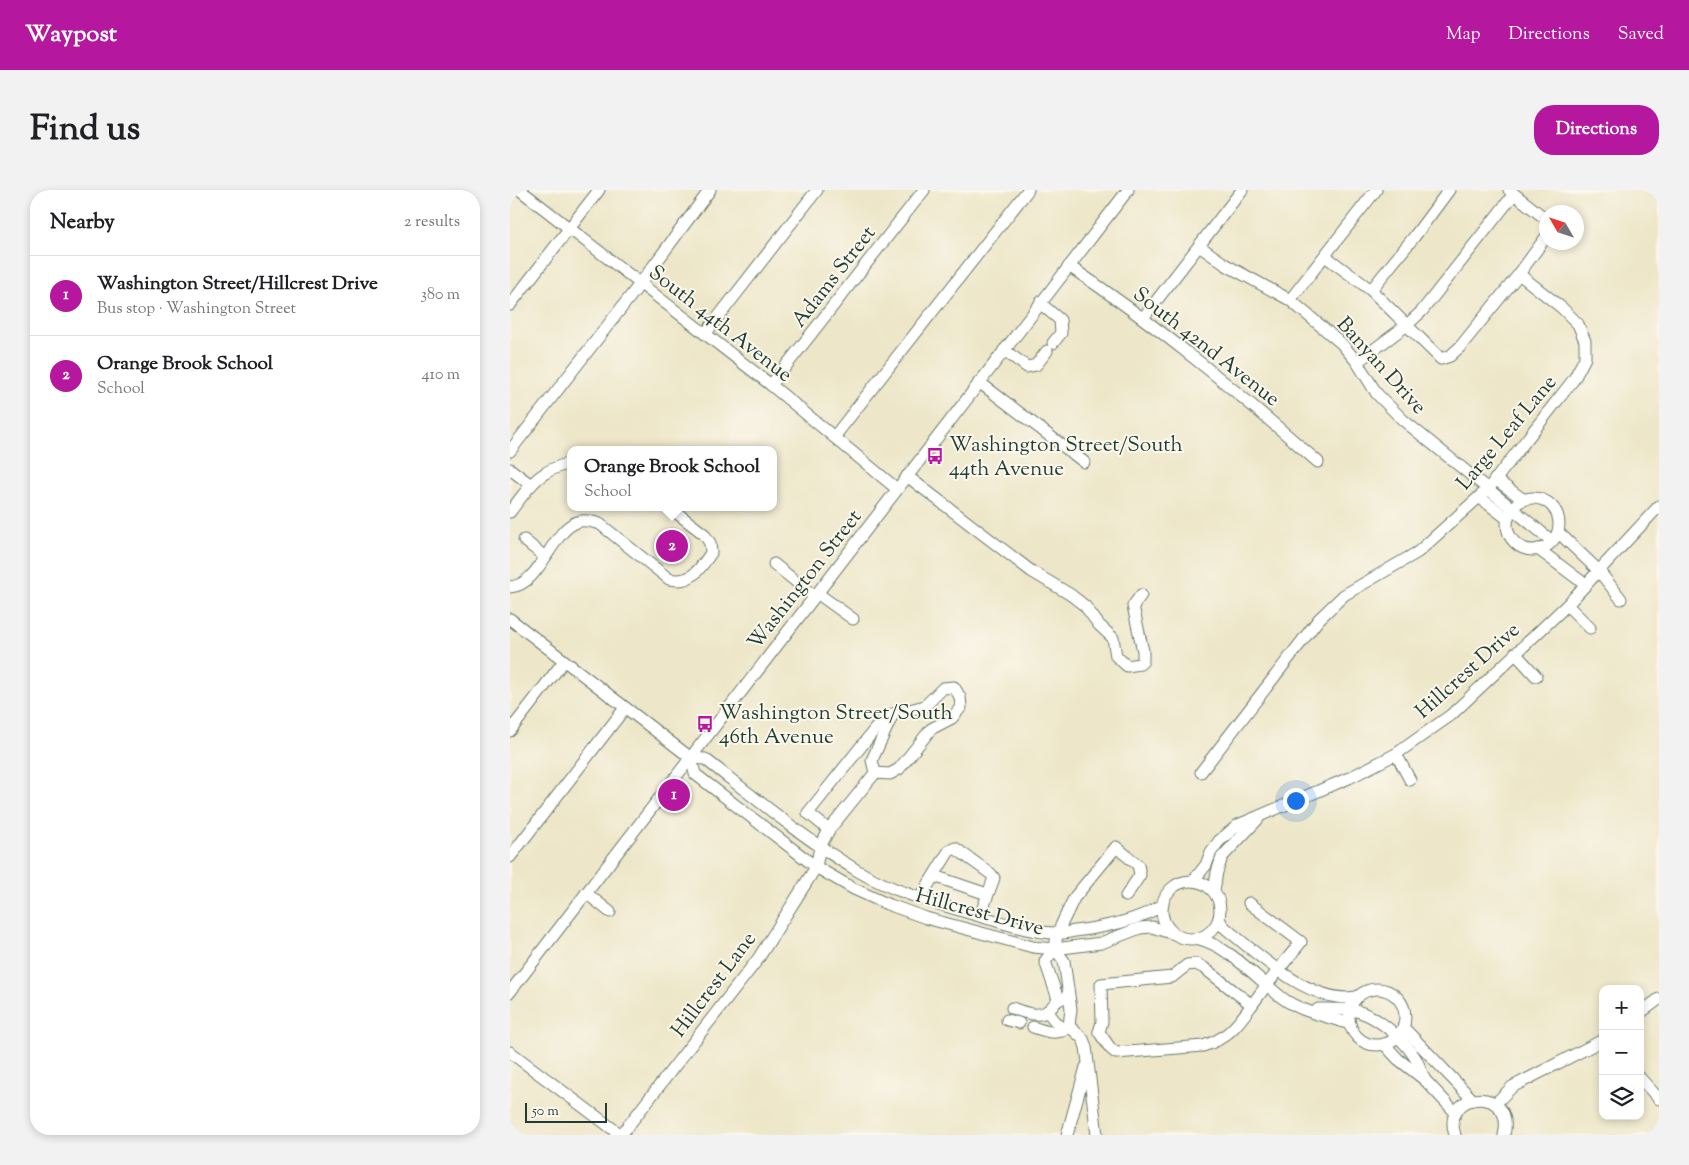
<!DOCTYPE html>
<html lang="en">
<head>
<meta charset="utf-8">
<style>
  :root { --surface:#fff; --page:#f2f2f2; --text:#202124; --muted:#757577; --line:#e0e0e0; --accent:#b5179e }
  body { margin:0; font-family:"Sorts Mill Goudy",serif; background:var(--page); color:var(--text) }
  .controls { position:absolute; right:15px; bottom:15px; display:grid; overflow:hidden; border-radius:10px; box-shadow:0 2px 8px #0003 }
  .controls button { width:45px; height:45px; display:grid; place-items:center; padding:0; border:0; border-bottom:1px solid var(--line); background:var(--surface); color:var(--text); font:25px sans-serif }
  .compass { position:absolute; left:1029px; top:15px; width:45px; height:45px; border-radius:50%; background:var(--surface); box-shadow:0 2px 8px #0003; rotate:309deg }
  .scale { position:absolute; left:15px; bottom:12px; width:82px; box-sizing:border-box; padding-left:5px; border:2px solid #1f3d34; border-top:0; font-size:14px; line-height:18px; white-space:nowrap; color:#1f3d34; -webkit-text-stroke:4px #fbf7ec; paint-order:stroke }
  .you { position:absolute; left:785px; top:610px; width:18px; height:18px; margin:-12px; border:4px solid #fff; border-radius:50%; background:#1a73e8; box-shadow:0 0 0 8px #1a73e833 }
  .badge { display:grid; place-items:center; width:32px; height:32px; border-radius:50%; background:var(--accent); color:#fff; font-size:16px; font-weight:700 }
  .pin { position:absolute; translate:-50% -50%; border:2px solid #fff; box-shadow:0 1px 5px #0006 }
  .popup { position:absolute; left:57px; top:256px; width:210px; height:65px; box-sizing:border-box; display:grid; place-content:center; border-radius:10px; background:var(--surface); filter:drop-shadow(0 1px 4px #0005); font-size:16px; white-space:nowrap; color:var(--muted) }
  .popup b { font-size:19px; color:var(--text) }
  .popup::after { content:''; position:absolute; left:50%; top:100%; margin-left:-10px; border:10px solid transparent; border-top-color:var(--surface) }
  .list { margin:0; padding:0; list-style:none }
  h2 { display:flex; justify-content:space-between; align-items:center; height:65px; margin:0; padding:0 20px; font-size:21px }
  h2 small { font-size:16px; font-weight:400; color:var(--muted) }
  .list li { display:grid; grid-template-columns:32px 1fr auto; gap:15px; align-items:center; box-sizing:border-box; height:80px; padding:0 20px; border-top:1px solid var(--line) }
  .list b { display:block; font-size:19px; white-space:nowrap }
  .list p { margin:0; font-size:16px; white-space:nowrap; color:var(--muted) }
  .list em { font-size:16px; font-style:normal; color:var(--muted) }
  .icon { flex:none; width:28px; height:28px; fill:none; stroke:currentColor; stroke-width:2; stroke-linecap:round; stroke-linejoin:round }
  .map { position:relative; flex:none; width:1149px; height:945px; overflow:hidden; border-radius:20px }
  header { display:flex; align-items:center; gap:30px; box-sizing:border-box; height:70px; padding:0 25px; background:var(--accent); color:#fff }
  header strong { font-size:24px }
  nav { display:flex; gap:28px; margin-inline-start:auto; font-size:18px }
  .intro { display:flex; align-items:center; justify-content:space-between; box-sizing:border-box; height:120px; padding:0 30px }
  h1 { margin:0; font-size:35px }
  .button { padding:12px 22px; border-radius:20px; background:var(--accent); color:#fff; font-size:18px; font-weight:700 }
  main { display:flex; gap:30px; padding:0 30px }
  aside { flex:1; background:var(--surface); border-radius:20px; box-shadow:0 2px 8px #0003 }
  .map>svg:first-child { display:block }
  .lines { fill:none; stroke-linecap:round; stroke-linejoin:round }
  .minor-casing { stroke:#677868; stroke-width:13 }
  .minor { stroke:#fff; stroke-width:11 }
  .labels { text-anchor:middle; stroke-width:4; stroke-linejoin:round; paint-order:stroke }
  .street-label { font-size:21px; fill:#1f3d34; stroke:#fbf7ec }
  .poi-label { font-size:21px; fill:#1f3d34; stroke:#fbf7ec; text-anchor:start }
</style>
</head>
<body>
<header>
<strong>Waypost</strong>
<nav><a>Map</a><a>Directions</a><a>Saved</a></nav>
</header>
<div class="intro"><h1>Find us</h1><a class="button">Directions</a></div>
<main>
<aside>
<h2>Nearby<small>2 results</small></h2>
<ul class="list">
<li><span class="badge">1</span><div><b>Washington Street/Hillcrest Drive</b><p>Bus stop · Washington Street</p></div><em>380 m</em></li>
<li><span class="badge">2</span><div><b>Orange Brook School</b><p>School</p></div><em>410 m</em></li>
</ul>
</aside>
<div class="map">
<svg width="1149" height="945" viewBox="0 0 1149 945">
  <rect width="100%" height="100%" fill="#fbf7ec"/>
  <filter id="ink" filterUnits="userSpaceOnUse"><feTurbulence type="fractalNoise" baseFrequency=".02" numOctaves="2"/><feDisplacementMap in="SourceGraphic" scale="10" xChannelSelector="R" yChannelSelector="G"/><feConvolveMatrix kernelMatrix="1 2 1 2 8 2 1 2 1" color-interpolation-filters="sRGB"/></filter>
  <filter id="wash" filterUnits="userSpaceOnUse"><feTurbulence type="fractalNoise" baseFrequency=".0096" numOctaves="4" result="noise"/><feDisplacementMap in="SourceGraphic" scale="20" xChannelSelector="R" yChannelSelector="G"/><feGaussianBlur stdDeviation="1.12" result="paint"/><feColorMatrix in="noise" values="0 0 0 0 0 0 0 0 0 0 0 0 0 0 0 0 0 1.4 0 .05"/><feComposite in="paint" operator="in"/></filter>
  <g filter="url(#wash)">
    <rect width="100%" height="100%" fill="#ede6c8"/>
  </g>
  <g filter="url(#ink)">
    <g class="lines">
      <g class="minor-casing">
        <g id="minor">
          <path d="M10,0L261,195L387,299"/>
          <path d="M999,0L1036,29"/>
          <path d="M689,56L716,75L780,110L831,153L847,172L867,204L893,230L1042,351"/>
          <path d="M815,66L861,100L931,169L940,166L950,157L1009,84L1036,47"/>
          <path d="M559,76C647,135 728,202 808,272"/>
          <path d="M861,100L904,47L939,0"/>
          <path d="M780,110L866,0"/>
          <path d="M530,113L550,130L551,143L543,153"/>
          <path d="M0,115L89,0"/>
          <path d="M633,128L732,0"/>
          <path d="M195,144L307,0"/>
          <path d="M494,160L517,177L526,175L537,161"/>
          <path d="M847,172L897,135L912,121L1004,4"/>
          <path d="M469,192L574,272"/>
          <path d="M261,195L414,0"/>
          <path d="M324,247L518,0"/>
          <path d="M0,261L130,94L200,0"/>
          <path d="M0,279L21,295"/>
          <path d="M397,286L521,381L561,405L575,416L589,435L603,448L606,466L617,476L630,474L633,471V461L623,416L631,405"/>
          <path d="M985,289L1014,310"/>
          <path d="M969,307L998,329"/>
          <circle cx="1023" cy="334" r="26"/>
          <path d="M0,322C19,297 28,280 61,273"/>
          <path d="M1048,342L1089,381L1111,409"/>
          <path d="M14,350L35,367"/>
          <path d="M1028,359L1076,395"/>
          <path d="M264,374L304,406"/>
          <path d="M0,397C31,395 41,341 67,332C74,329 83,332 90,334L159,389C181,394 189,380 201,363L200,353L194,344L159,317"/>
          <path d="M307,403L343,429"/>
          <path d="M1057,415L1080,438"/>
          <path d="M0,429L181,568L195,569C245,608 293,648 348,681C387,704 433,715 476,728C498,734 523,743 546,743C552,744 559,742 565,741C595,737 626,731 651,716"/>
          <path d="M1005,463L1026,486"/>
          <path d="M0,541L54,471"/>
          <path d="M886,564L900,590"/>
          <path d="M181,568L185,584L306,677L344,699L377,714L416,728L523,757L545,759L591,753L630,738L642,737L661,743"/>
          <path d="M691,582L809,429L834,405L908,362L969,307L978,299L1064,189L1075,168V151L1068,134L1052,118L1009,84"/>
          <path d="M365,583L362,570L383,524"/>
          <path d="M319,640L298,623L365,539L372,531L383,524L415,516L433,498L444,497L450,507L451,517L442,528L421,539L389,579L380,584L365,583"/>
          <path d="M0,667L115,518"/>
          <path d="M424,686L477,704"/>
          <circle cx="681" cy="720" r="29"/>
          <path d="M683,691L696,675L701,662L709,651L728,635L839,588L886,564L941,525L1057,415L1149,316"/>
          <path d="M704,701L707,682L712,667L748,629"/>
          <path d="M76,703L100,722"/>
          <path d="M410,708L439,661L445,658L481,684L484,688L470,726"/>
          <path d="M709,729L713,736L720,742C752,768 803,815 847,807"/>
          <path d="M689,749C718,756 748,789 771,807C790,822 817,826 840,834"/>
          <circle cx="867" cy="827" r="28"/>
          <path d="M0,802L618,0"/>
          <path d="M548,809L535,771L545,759L547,744L564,708L606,657L628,675L630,685L616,706"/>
          <path d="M502,818C513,822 527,828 538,821C544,816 545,810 553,808"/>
          <path d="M808,819C822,819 837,818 850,822C869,828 893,849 904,866C909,873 911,882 915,890"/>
          <path d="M537,821L553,841"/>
          <path d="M1130,823L1149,809"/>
          <path d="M497,830L509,833"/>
          <path d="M559,836L573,849L576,857L587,945"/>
          <path d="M523,837C537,842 548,846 559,836L561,819L554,771L545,759"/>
          <path d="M893,837L962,909"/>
          <path d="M589,842L600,858L606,863L693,856C721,848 731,829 747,808C761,789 776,770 791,752L739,713"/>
          <path d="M589,842L592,832L591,794L662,787L677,775L686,774L694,778L742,815"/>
          <path d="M874,854L888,869L915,890L946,923"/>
          <path d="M0,862L111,945"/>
          <path d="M1130,888L1149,909"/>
          <path d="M985,914L1002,897L1093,850"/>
          <path d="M111,945L248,769L306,677L310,657L319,640L365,583"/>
          <path d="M557,945L576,877"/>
          <path d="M945,945C930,900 1006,895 994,945"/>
        </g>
      </g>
      <use href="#minor" class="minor"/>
    </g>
  </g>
  <defs>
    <g id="bus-bare" transform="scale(1.35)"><path d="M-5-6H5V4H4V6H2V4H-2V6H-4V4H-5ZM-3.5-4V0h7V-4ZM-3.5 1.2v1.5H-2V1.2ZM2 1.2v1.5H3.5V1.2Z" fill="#b5179e" stroke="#fbf7ec" stroke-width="2.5" paint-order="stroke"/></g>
  </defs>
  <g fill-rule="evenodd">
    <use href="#bus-bare" x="425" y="266"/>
    <use href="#bus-bare" x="195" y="534"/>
  </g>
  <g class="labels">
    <g class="street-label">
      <text transform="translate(323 86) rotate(-52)" y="7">Adams Street</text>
      <text transform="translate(211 133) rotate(38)" y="7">South 44th Avenue</text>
      <text transform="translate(697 156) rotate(38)" y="7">South 42nd Avenue</text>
      <text transform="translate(872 175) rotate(48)" y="7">Banyan Drive</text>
      <text transform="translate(996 242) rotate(-50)" y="7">Large Leaf Lane</text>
      <text transform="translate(294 389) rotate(-52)" y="7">Washington Street</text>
      <text transform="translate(957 480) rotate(-42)" y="7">Hillcrest Drive</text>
      <text transform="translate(470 721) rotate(15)" y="7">Hillcrest Drive</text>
      <text transform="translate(203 794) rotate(-53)" y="7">Hillcrest Lane</text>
    </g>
    <g class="poi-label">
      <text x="439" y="261">Washington Street/South<tspan x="439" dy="24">44th Avenue</tspan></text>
      <text x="209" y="529">Washington Street/South<tspan x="209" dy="24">46th Avenue</tspan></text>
    </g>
  </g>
</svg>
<div class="controls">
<button>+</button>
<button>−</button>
<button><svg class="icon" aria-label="layers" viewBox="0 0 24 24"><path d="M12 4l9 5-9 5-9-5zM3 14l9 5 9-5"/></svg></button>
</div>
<svg class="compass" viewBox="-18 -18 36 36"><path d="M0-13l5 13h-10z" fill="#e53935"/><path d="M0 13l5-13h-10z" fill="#757577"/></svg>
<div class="scale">50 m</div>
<div class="you"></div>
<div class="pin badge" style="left:164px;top:605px">1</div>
<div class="pin badge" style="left:162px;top:356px">2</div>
<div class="popup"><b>Orange Brook School</b>School</div>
</div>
</main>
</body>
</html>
